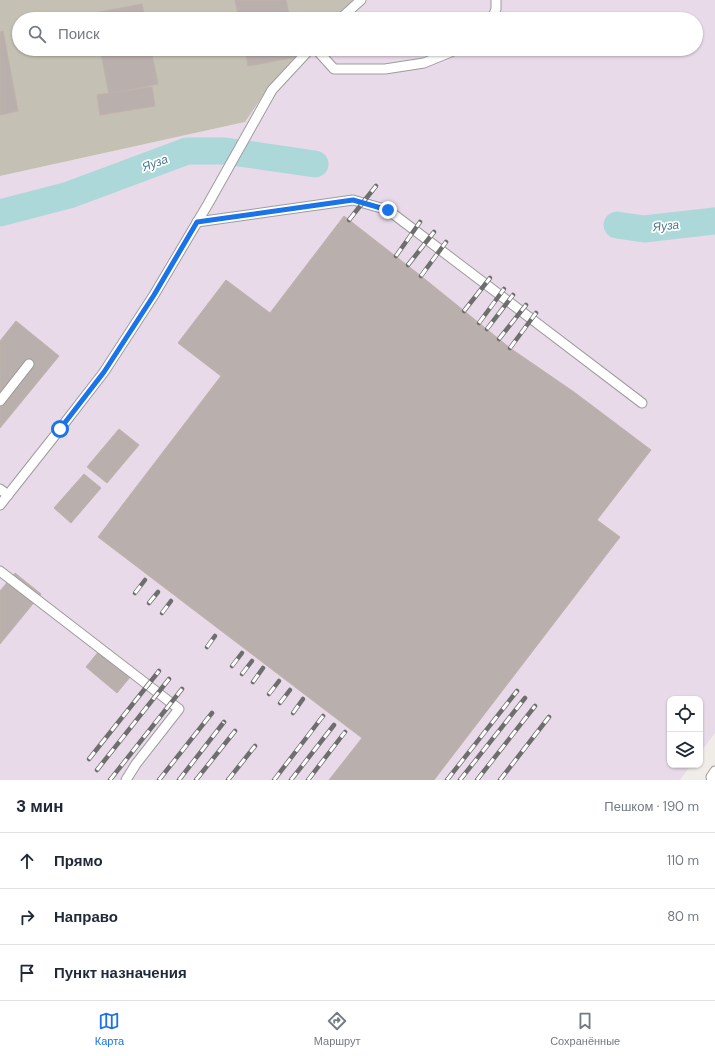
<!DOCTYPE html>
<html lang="ru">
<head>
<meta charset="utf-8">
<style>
  :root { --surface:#fff; --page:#f6f6f7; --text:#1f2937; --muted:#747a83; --line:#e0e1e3; --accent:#1a73e8 }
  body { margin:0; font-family:"DM Sans",sans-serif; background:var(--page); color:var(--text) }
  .controls { position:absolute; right:12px; bottom:12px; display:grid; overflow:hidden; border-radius:8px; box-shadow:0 1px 3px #0004 }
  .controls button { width:36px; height:36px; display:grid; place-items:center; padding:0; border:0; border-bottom:1px solid var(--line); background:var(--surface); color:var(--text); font:20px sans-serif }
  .stop { position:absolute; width:12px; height:12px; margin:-9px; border:3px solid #1a73e8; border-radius:50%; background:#fff }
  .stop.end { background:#1a73e8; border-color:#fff; box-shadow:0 1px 4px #0008 }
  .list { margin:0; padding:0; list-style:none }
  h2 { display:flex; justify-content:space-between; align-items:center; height:52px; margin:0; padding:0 16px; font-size:17px }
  h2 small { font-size:13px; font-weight:400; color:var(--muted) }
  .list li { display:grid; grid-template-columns:26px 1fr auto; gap:12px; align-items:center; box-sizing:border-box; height:56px; padding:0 16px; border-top:1px solid var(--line) }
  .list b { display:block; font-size:15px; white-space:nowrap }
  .list em { font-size:13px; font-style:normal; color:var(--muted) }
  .icon { flex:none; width:22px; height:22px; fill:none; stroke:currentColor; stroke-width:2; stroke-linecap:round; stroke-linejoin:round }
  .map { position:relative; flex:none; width:715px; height:780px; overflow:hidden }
  .search { position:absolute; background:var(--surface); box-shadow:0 1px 3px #0004; left:12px; right:12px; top:12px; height:44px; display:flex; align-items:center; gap:10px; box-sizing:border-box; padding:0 14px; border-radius:22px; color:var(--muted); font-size:15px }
  .sheet { height:220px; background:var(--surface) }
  nav { display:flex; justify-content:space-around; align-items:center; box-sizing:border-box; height:56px; border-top:1px solid var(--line); background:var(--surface); font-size:11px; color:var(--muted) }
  nav a { display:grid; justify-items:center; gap:2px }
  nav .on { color:var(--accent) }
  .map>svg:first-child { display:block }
  .industrial { fill:#e8dae8 }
  .construction { fill:#c4c1b4 }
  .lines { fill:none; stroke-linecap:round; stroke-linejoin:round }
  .river { stroke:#acd8da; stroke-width:27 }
  .building { fill:#b9b0ad; stroke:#c1b1ab }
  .lane-casing { stroke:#9d9d9d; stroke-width:11 }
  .lane { stroke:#fff; stroke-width:9 }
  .rail-casing { stroke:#6e6e6e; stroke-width:4.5 }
  .rail { stroke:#fff; stroke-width:3; stroke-dasharray:9; stroke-linecap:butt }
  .route { stroke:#1a73e8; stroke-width:5 }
  .labels { text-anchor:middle; stroke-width:3.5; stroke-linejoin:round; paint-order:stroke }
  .water-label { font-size:12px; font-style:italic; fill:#497a92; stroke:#fff }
</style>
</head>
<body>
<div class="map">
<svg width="715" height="780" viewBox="0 0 715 780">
  <rect width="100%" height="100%" fill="#f0ece8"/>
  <path class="industrial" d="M354,0H715V733L700,753V699H670V765H691L680,780H0V176L245,122L270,85L305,49H696V19H332Z"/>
  <path class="construction" d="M0,0H354L332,19H19V49H305L270,85L245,122L0,176Z"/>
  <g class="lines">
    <g class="river">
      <path d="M0,213L69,195L187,151H225L315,164"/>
      <path d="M617,225L644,229L715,221"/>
    </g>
  </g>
  <g class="building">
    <path d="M235,0H286L290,19H239Z"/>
    <path d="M142,4L145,19H95L94,13Z"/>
    <path d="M3,31L18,111L0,115V32Z"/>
    <path d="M100,49H151L158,84L109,94Z"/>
    <path d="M245,49H296L297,57L248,66Z"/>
    <path d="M152,87L155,106L100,115L97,95Z"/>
    <path d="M344,216L421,276L510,348L574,392L651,450L597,520L620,537L434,780H329L362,738L98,537L221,376L178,343L226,280L270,313Z"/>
    <path d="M16,321L59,356L0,428V341Z"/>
    <path d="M119,429L139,445L107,483L87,467Z"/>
    <path d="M84,474L101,488L71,523L54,508Z"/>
    <path d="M15,573L41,594L0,644V591Z"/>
    <path d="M99,651L131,676L117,693L86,667Z"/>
  </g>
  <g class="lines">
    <g class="lane-casing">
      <g id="lane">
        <path d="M340,19L361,0"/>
        <path d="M492,19L496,9V0"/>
        <path d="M316,49L334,69H385L424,63L458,49"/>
        <path d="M197,222L353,200L388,210L642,403"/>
        <path d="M0,401L29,364"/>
        <path d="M0,489L8,495"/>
        <path d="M0,505L60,429L104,372L154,295L208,204L272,90L310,49"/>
        <path d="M0,571L179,709L136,764L126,780"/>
        <path d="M712,780L711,777L715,771"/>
      </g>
    </g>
    <use href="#lane" class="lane"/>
    <g class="rail-casing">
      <g id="rail">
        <path d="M349,220L376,186"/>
        <path d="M396,256L420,222"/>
        <path d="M408,265L434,232"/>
        <path d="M421,276L446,242"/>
        <path d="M464,311L490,278"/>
        <path d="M479,323L504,289"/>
        <path d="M487,329L513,295"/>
        <path d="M499,339L526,305"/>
        <path d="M510,348L536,313"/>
        <path d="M135,593L145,580"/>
        <path d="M149,603L158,592"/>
        <path d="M162,613L171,601"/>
        <path d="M207,647L215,636"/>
        <path d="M232,666L242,653"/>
        <path d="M242,674L252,661"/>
        <path d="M253,682L263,668"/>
        <path d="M269,694L279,681"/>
        <path d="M280,703L290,690"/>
        <path d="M293,713L303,699"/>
        <path d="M89,759L159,671"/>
        <path d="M97,770L169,679"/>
        <path d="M110,780L182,689"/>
        <path d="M159,780L212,713"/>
        <path d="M179,780L224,722"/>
        <path d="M196,780L235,731"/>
        <path d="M228,780L255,746"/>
        <path d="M274,780L323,716"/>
        <path d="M291,780L334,725"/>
        <path d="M308,780L345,732"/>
        <path d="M447,780L517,691"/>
        <path d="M460,780L525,698"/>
        <path d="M477,780L535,706"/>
        <path d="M500,780L549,717"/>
      </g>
    </g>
    <use href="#rail" class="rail"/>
  </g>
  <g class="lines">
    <path class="route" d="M60,429L104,372L154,295L197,222L353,200L388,210"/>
  </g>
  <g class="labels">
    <g class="water-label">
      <text transform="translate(155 163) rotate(-20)" y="4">Яуза</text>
      <text transform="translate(666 226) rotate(-6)" y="4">Яуза</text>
    </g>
  </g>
</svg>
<div class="controls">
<button><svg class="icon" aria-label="locate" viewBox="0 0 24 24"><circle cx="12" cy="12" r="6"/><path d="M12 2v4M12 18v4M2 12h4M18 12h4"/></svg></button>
<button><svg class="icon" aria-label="layers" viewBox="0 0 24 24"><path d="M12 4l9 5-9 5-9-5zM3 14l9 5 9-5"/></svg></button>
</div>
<div class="stop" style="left:60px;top:429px"></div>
<div class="stop end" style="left:388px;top:210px"></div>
<div class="search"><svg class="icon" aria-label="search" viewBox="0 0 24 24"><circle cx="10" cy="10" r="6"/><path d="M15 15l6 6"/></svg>Поиск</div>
</div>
<section class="sheet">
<h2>3 мин<small>Пешком · 190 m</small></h2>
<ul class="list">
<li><svg class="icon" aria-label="ahead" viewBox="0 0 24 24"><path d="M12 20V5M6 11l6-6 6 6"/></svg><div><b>Прямо</b></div><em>110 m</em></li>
<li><svg class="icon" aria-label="right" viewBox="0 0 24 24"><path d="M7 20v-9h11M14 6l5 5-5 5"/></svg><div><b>Направо</b></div><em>80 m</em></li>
<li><svg class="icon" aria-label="arrive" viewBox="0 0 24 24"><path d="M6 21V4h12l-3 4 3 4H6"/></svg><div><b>Пункт назначения</b></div></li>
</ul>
</section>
<nav>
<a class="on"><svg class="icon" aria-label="map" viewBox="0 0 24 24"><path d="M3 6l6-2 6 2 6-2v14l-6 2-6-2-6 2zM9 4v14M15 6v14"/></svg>Карта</a>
<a><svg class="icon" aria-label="directions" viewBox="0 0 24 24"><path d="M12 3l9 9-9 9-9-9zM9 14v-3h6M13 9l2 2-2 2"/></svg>Маршрут</a>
<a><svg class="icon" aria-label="saved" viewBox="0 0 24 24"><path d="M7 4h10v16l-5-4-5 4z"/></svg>Сохранённые</a>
</nav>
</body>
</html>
